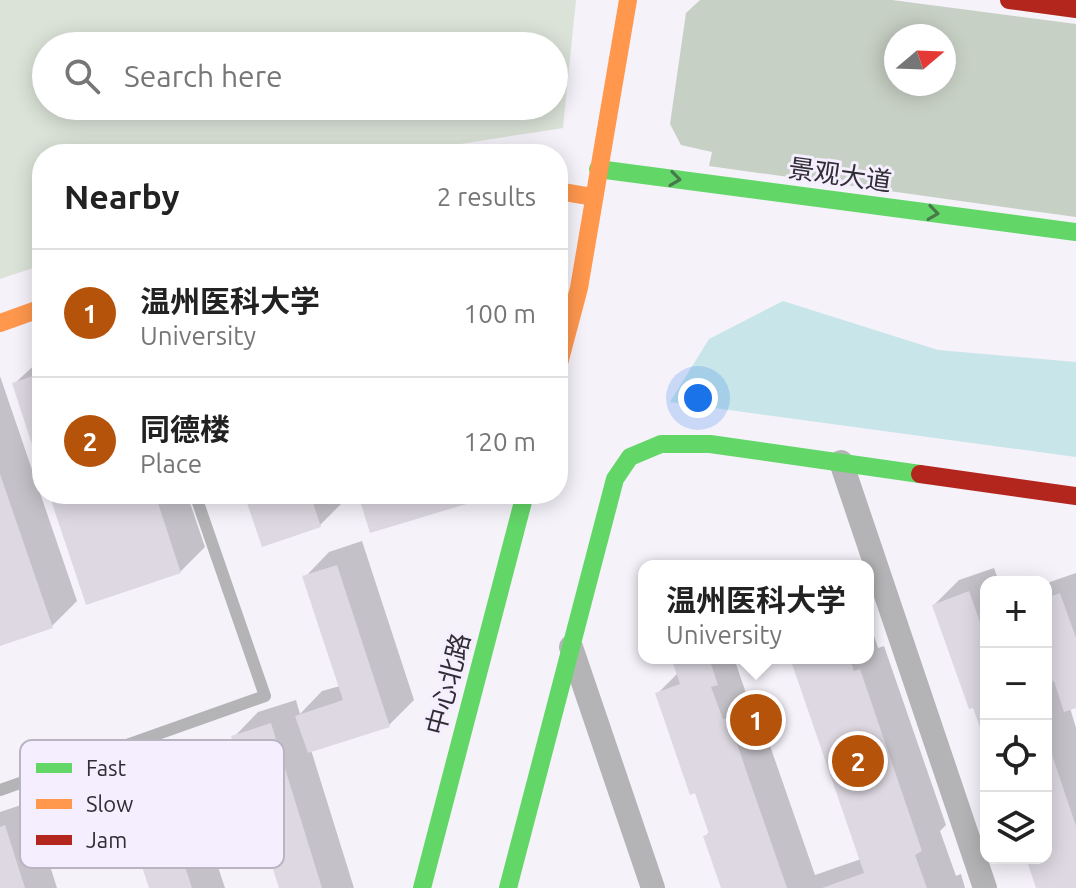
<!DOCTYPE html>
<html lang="en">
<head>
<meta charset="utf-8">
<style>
  :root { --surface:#fff; --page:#f6f6f6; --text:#222; --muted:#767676; --line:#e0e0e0; --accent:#b45309 }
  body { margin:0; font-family:Ubuntu,"Noto Sans SC",sans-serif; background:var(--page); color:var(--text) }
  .controls { position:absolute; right:24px; bottom:24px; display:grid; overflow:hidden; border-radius:16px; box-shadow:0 4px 20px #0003 }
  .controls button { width:72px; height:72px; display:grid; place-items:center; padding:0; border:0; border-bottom:2px solid var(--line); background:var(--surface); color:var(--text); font:40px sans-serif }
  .compass { position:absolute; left:884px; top:24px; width:72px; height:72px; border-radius:50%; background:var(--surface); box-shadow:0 4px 20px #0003; rotate:71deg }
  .you { position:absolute; left:698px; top:398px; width:28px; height:28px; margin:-20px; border:6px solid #fff; border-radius:50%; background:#1a73e8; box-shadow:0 0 0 12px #1a73e833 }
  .badge { display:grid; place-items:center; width:52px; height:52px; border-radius:50%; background:var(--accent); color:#fff; font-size:26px; font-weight:700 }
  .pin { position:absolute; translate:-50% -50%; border:4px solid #fff; box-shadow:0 2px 8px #0006 }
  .popup { position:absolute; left:638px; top:560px; width:236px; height:104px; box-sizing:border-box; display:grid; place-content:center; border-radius:16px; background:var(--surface); filter:drop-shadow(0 2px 6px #0005); font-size:26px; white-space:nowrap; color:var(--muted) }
  .popup b { font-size:30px; color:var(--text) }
  .popup::after { content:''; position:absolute; left:50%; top:100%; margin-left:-16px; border:16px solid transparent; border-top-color:var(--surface) }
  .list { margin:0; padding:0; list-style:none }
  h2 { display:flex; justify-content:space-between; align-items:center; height:104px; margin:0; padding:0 32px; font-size:34px }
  h2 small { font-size:26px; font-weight:400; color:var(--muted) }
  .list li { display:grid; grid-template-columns:52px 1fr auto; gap:24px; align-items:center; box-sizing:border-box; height:128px; padding:0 32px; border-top:2px solid var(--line) }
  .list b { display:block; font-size:30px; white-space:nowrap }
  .list p { margin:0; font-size:26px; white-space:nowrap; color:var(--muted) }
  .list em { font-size:26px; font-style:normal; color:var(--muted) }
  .icon { flex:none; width:44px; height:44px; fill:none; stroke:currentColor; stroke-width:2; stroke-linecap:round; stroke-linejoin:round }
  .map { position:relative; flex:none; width:1076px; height:888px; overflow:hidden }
  .search { position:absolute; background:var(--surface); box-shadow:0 4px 20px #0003; left:32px; top:32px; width:536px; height:88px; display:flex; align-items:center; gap:20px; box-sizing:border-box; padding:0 28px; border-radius:44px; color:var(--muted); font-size:30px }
  .panel { position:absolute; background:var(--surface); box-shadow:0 4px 20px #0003; left:32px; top:144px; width:536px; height:360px; border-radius:32px }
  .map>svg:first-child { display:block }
  .green { fill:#dbe3d8; fill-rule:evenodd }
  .forest { fill:#c7d0c4; fill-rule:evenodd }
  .water { fill:#c8e5e9 }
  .shadow { fill:#0003 }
  .building { fill:#ddd8e1 }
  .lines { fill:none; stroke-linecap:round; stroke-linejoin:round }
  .lane { stroke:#b4b4b7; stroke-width:12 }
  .street { stroke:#b4b4b7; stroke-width:24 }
  .fast { stroke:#63d668; stroke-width:18 }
  .slow { stroke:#ff974d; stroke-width:18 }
  .jam { stroke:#b3261e; stroke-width:18 }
  .oneway { stroke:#47794b }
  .labels { text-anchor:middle; stroke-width:6; stroke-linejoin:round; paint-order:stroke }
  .street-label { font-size:26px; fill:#302d34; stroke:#f4eefe }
  .key { fill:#f4eefe; stroke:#b9b4c1; stroke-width:2 }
  .key-label { font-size:22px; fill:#302d34 }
</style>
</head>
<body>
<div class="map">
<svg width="1076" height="888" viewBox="0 0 1076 888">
  <rect width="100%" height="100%" fill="#f5f2fa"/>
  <path class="green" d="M0,0H576L563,128L397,154H42V265L0,279ZM46,46H554V106H46Z"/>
  <path class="forest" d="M700,0H892L1076,24V217L709,166L712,152L681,145L670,124L686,13ZM896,36H944V84H896Z"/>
  <path class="water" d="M783,301L938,350L1076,362V457L670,402L709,339Z"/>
  <g class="shadow">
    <path d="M42,358V467L14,384Z"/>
    <path d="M0,376L77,601L52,626L0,644Z"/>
    <path d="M51,494H187L205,547L180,572Z"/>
    <path d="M246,494H342L345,500L320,525Z"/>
    <path d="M362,541L414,700L389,725L311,750L354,888H281L234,737L258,712L296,700L300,714L322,691L340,686L305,577L329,552Z"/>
    <path d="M994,568L999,582H986V739L934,605L959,580Z"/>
    <path d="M1076,573V706L1070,708L1076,728V888H1038L1028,858H1046V586L1050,582Z"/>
    <path d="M868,618L878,648L884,646L946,825L940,831L956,876L961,874L965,888H723L705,837L710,831L657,694L678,673L673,658H742L736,664L747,696L752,694L815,875L861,859L792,658H868Z"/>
    <path d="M176,741L225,888H151L115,778L140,753Z"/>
    <path d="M30,802L57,888H0V812Z"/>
  </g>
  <g class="building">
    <path d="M42,373V471L41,472L12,383Z"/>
    <path d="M0,474L53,628L0,646Z"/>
    <path d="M49,494H155L181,573L86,605Z"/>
    <path d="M244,494H310L321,527L262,547Z"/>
    <path d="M358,494H475L473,502L370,533Z"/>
    <path d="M337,565L390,727L308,753L295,716L343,700L302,576Z"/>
    <path d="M969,591L986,639V744L973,708L969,709L932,605Z"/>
    <path d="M1060,593L1076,638V708L1064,712L1054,681L1046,684V598Z"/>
    <path d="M671,658H709L718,685L711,687L723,719L728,718L787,888H721L703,836L709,834L695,793L690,795L655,693L680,684Z"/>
    <path d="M790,658H849L854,671L860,669L922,851L915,855L927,888H822L864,873Z"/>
    <path d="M271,723L322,888H279L231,736Z"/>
    <path d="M1046,737L1076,826V888H1036L1026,858H1046Z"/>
    <path d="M152,764L192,888H149L113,777Z"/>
    <path d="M5,825L25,888H0V827Z"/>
  </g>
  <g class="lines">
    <path class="lane" d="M0,790L265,696L195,494"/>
    <g class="street">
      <path d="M841,462L985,888"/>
      <path d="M571,647L653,888"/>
    </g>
    <g class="fast">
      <path d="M598,169L1076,232"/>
      <path d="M422,888L525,494"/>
      <path d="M508,888L615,479L630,457L661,444H710L920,474"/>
    </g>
    <g class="slow">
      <path d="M558,191L593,197"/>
      <path d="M0,323L42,308"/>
      <path d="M558,367L579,288L628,0"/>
    </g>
    <g class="jam">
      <path d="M1009,0L1076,9"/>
      <path d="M920,474L1076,496"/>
    </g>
  </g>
  <defs><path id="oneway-chevron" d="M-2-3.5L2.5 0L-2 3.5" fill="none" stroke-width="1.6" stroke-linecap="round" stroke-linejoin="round" transform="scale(2)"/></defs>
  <g class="oneway">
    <use href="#oneway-chevron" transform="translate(675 179) rotate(8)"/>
    <use href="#oneway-chevron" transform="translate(933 213) rotate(8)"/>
  </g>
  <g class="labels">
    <g class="street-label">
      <text transform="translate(840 175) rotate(8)" y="9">景观大道</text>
      <text transform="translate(448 684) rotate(-75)" y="9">中心北路</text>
    </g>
  </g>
  <rect x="20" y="740" width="264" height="128" rx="12" class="key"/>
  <rect x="36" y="763" width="36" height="10" fill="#63d668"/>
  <rect x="36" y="799" width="36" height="10" fill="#ff974d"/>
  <rect x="36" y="835" width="36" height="10" fill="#b3261e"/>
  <g class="key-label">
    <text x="86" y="776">Fast</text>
    <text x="86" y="812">Slow</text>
    <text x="86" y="848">Jam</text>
  </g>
</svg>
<div class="controls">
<button>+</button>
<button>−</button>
<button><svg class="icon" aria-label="locate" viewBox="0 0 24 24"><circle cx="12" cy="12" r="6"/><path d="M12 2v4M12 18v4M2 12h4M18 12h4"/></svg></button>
<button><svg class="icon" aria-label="layers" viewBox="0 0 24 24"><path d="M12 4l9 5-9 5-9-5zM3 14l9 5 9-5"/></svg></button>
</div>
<svg class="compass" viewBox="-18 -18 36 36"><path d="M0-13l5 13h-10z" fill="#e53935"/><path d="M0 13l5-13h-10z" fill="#767676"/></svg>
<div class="you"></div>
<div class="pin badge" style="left:756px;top:720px">1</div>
<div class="popup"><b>温州医科大学</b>University</div>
<div class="pin badge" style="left:858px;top:761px">2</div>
<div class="search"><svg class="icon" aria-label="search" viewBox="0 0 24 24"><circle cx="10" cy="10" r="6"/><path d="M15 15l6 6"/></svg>Search here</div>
<section class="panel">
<h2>Nearby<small>2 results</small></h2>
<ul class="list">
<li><span class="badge">1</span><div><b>温州医科大学</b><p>University</p></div><em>100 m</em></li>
<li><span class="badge">2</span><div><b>同德楼</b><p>Place</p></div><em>120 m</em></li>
</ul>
</section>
</div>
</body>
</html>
